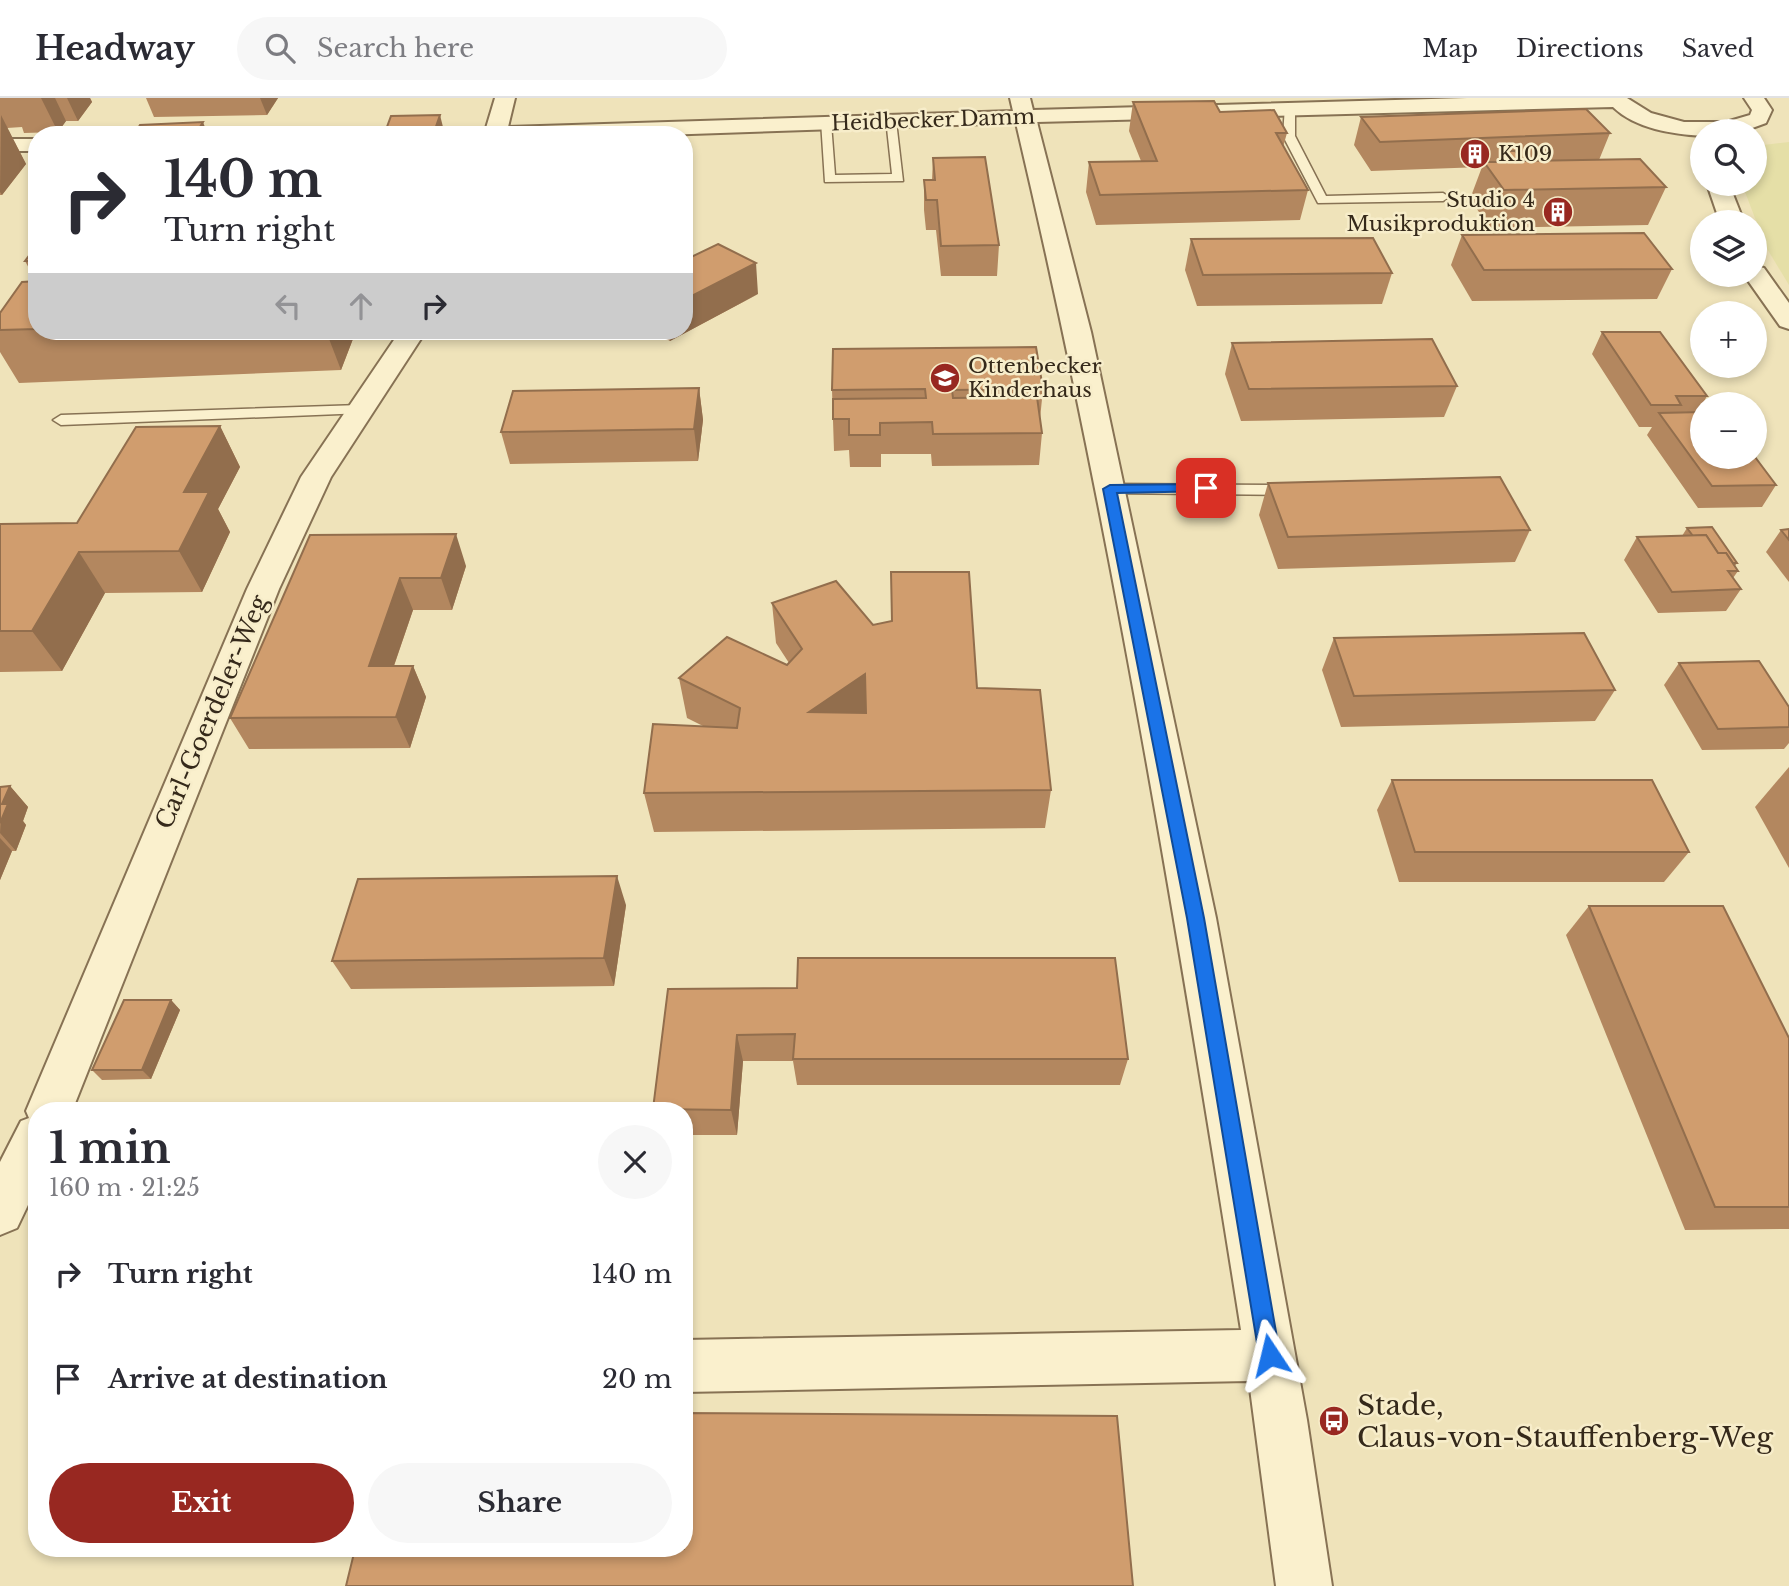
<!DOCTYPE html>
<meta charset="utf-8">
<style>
:root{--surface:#fff;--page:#f7f7f7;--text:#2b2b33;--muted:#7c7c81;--line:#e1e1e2;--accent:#982821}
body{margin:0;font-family:"Libre Baskerville",serif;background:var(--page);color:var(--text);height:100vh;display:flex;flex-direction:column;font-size:26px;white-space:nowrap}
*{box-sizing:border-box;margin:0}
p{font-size:23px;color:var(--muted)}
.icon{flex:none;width:38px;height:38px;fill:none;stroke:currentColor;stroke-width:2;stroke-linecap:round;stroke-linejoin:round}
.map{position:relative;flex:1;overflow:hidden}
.side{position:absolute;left:28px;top:1004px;width:665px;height:455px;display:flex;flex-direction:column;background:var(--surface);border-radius:28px;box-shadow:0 4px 10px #0003}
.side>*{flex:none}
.top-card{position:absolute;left:28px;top:28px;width:665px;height:214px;border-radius:28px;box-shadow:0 4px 10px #0003;background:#fff;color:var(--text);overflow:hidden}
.buttons{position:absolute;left:1690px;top:21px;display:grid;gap:14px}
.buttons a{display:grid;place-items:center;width:77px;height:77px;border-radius:50%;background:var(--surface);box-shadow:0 4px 10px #0003;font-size:35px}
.pin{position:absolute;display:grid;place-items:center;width:60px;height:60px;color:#fff;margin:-30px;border-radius:14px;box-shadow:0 4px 10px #0006}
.me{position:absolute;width:77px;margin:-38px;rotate:350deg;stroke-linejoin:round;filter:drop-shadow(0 0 5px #0008)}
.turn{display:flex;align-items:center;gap:24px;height:147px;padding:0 21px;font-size:32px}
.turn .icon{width:91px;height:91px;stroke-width:2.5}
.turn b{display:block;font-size:49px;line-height:60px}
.lanes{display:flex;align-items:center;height:66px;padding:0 21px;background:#0003;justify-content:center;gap:35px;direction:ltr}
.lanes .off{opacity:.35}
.round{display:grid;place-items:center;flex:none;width:74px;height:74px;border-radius:37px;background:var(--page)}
.overview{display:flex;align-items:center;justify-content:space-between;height:119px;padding:0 21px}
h1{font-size:42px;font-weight:700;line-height:52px}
.cta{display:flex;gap:14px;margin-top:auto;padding:14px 21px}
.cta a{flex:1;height:80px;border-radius:42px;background:var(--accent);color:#fff;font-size:28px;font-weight:700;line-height:80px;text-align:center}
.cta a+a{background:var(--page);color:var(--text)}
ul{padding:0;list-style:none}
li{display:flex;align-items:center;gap:21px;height:105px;padding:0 21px}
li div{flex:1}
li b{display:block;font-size:26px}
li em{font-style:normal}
header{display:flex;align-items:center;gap:42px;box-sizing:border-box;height:98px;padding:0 35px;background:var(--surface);border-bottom:2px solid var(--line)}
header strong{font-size:33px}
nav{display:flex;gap:38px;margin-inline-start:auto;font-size:24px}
.search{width:490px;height:63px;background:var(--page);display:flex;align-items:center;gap:18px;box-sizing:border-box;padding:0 24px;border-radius:38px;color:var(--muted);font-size:26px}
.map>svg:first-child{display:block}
.farmland{fill:#e5dfa7}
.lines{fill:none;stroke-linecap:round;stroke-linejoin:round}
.service-casing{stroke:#877254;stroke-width:3}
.minor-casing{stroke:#877254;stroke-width:4}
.service{fill:#faf0cd;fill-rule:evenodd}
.minor{fill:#faf0cd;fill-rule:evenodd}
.wall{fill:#b3875f}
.shaded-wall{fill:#926e4d}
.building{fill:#d09d6e;stroke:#926e4d;stroke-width:2;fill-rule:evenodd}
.route{fill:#1a73e8;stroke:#114b97;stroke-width:2}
.labels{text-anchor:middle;stroke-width:5;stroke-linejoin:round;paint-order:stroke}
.far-street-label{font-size:21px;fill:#35291a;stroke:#f7edca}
.far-poi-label{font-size:21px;fill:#35291a;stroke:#f7edca;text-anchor:start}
.street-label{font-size:24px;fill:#35291a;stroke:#f7edca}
.near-poi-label{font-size:28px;fill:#35291a;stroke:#f7edca;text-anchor:start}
</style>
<header>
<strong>Headway</strong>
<div class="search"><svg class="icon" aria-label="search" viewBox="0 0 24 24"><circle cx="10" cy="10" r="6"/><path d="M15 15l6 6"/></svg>Search here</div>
<nav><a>Map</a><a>Directions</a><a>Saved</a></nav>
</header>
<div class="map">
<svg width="1789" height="1488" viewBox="0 0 1789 1488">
<rect width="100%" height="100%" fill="#efe3ba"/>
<polygon class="farmland" points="1789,44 1789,187 1766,149 1742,86 1755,86 1755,48"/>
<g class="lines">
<g class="service-casing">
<g id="service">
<polygon points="1285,8 1295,10 1295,38 1326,98 1443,95 1449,99 1443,103 1318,105 1283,38"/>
<polygon points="886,21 896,23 903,83 825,84 821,23 831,25 835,77 892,76"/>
<polygon points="360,307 368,312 365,315 61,327 53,322 61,317"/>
<polygon points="1110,386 1293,387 1301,392 1293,397 1104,395 1104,387"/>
</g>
</g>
<g class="minor-casing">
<g id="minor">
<path d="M495,0H515L508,29L1013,13L1010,0H1030L1033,12L1467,0H1627L1651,15L1684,24H1726L1750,17L1752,12L1744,0H1764L1772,12L1766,25L1744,33H1703V38C1672,36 1636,31 1613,9L1037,24L1091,234L1216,820L1307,1322L1332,1488H1276L1249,1283L684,1294V1242L1241,1232C1177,828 1110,424 1016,25L662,37H447L458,31L486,30Z"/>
<rect x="0" y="41" width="37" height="12"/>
<polygon points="1707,86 1729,86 1744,124 1720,124"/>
<polygon points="1755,168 1764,170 1789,205 1789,231 1780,228 1744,177 1755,177"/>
<polygon points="400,233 426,233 331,379 279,491 72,1013 37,1013 37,1088 17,1130 0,1137 0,1064 21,1023 29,1020 26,1013 247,491 301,379"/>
</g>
</g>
<use href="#service" class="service"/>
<use href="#minor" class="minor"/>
</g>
<g class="wall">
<polygon points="0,0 90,0 92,4 78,23 66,23 58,34 24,35 22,29 7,30 26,66 2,97 0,97"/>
<polygon points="146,0 278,0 267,17 154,19"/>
<polygon points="1133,4 1220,14 1287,35 1283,49 1308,92 1300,122 1096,127 1086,94 1089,64 1141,63 1129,33"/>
<polygon points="1361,19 1610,35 1599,62 1666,89 1648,127 1490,130 1470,101 1482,69 1371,73 1354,47"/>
<polygon points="933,60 999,147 997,178 941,178 936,132 926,132 924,112 924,82 932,82"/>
<polygon points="1462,137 1672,171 1657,201 1472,203 1451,167"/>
<polygon points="1191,141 1392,175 1382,206 1197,208 1185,172"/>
<polygon points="37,147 37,233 356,233 341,272 19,285 0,254 0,215 36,183 25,163"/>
<polygon points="758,196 670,243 651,233 684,233"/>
<polygon points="1602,234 1707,298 1698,314 1776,387 1762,409 1698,410 1647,337 1652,329 1639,329 1592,256"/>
<polygon points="1232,245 1457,288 1444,319 1241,323 1225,276"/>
<polygon points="699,290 703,322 698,363 510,366 501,334"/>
<polygon points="1043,291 1040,321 1042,335 1039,367 932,368 931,356 881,356 881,369 850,369 849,352 834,353 832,292"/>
<polygon points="220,328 240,369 218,411 230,434 202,494 105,495 62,573 0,574 0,426 77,425"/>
<polygon points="1268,385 1530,432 1515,464 1278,471 1259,417"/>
<polygon points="1687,430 1737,465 1735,468 1738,473 1733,480 1741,491 1726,513 1658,515 1624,462 1637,439 1682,438"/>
<polygon points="1789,431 1789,484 1766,454 1781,432"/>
<polygon points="310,437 466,468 452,512 413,512 394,568 413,568 426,599 410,650 249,651 230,620"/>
<polygon points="891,474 977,590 1051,692 1045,730 654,734 644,695 703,628 687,620 679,580 787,567 789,565 776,545 772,505 873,527 891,523"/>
<polygon points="1334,540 1615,592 1595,623 1341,629 1322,572"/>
<polygon points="1679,565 1789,609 1789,645 1784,651 1702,652 1664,587"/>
<polygon points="1789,669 1789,770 1755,709"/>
<polygon points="1392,682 1689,754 1664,784 1399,784 1377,712"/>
<polygon points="10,688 28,709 23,723 26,727 16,753 12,753 0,782 0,689"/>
<polygon points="626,807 614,888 351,891 332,863"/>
<polygon points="1589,808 1789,940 1789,1131 1685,1132 1566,837"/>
<polygon points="668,891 1128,961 1120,987 797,987 793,963 743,963 737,1037 684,1037 684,1013 654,1013 653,1011"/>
<polygon points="171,902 180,912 151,981 102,982 92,972"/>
</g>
<g class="shaded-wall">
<polygon points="41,0 55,0 66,23 58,34"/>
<polygon points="67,0 90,0 92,4 78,23"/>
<polygon points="260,0 278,0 267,17"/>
<polygon points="1,17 26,66 2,97 0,94"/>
<polygon points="440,17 445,37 433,37"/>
<polygon points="203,24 208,37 195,37"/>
<polygon points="756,165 758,196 670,243 668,233 684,233 684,202"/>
<polygon points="326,233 356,233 341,272"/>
<polygon points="699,290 703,322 698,363 694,331"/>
<polygon points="220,328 240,369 218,411 230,434 202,494 179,453 184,394"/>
<polygon points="456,436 466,468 452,512 441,480"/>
<polygon points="79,454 105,495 62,573 32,533"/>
<polygon points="400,480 413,512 383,599 369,568"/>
<polygon points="413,568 426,599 410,650 396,619"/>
<polygon points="865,576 866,615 809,614"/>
<polygon points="10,688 28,709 23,723 26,727 16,753 0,735 2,706"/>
<polygon points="0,740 12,753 0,782"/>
<polygon points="617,778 626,807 614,888 604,860"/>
<polygon points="171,902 180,912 151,981 142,972"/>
<polygon points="737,937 743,963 737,1037 731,1012"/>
</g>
<g class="building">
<polygon points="1214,3 1220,14 1274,12 1287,35 1276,35 1308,92 1100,97 1089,64 1157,63 1133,4"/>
<polygon points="1586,11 1610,35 1380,44 1361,19"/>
<polygon points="440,17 433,37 384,37 391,18"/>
<polygon points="203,24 195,37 134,37 140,27"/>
<polygon points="322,33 320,37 256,37 257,35"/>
<polygon points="1505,53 1515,53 1524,63 1640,61 1666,89 1504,92 1484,64 1513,64"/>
<polygon points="985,59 999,147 941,148 937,102 926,102 924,82 935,82 933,60"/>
<polygon points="1644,135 1672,171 1484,172 1462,137"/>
<polygon points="1373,140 1392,175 1203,177 1191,141"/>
<polygon points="718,146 756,165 684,202 684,159 687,161"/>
<polygon points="37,147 37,163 25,163"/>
<polygon points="37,183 37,231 0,232 0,215 22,184"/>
<polygon points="1602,234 1660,234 1707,298 1676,298 1681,307 1651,307"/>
<polygon points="1432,241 1457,288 1249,291 1232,245"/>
<polygon points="1036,249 1043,291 952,292 953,300 1037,299 1042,335 933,336 932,324 880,325 880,337 849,337 849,321 833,321 833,301 926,300 925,291 832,292 833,251"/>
<polygon points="699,290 694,331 501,334 513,293"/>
<polygon points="1703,314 1703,359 1755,359 1776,387 1712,388 1659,315"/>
<polygon points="220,328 184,394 209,394 179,453 79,454 32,533 0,533 0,426 77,425 136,329"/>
<polygon points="1500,379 1530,432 1288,439 1268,385"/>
<polygon points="1712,429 1737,465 1733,465 1726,455 1718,455 1706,437 1693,438 1687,430"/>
<polygon points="1789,431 1789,442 1781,432"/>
<polygon points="456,436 441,480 400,480 369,568 413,568 396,619 230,620 310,437"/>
<polygon points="1706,437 1718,455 1726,455 1738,473 1728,473 1741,491 1672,494 1637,439"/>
<path d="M891,474H969L977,590L1040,592L1051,692L644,695L653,626L737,630L740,610L679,580L727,539L787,567L802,551L772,505L836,483L873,527L892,523ZM865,576L866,615L809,614Z"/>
<polygon points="1584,535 1615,592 1354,598 1334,540"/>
<polygon points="1759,563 1789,609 1789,629 1718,631 1679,565"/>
<polygon points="1392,682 1652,682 1689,754 1415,754"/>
<polygon points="10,688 2,706 8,706 0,725 0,689"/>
<polygon points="617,778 604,860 332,863 358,781"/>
<polygon points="1589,808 1723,808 1789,940 1789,1109 1715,1109"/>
<polygon points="798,860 1115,860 1128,961 793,961 795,936 737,937 731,1012 653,1011 668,891 797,890"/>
<polygon points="124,902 171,902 142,972 92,972"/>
<polygon points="684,1315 1117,1318 1133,1488 346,1488 355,1451 684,1451"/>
</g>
<polygon class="route" points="1206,386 1213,390 1211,393 1117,395 1204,820 1280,1257 1277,1264 1270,1267 1262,1264 1259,1257 1187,820 1103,391 1110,387"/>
<defs>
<g id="building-disc" transform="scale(1.575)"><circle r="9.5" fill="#982821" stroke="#f7edca"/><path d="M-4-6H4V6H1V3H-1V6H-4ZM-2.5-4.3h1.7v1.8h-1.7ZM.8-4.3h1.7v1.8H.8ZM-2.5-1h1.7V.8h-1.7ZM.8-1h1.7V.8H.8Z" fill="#fff"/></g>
<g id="school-disc" transform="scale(1.575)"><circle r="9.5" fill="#982821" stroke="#f7edca"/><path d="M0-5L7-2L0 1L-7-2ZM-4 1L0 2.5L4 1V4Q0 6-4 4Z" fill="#fff"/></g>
<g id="bus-disc" transform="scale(1.575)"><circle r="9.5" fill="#982821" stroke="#f7edca"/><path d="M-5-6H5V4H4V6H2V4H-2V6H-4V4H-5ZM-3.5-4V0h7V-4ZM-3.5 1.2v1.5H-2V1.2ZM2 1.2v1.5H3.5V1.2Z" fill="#fff"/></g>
</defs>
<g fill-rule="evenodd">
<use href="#building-disc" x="1475" y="56"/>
<use href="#building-disc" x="1558" y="114"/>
<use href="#school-disc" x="945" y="280"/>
<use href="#bus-disc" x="1334" y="1323"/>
</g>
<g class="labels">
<g class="far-street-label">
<text transform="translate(933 22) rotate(-2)" y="7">Heidbecker Damm</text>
</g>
<g class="far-poi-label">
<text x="1498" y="63">K109</text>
<text x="1535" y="109" text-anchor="end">Studio 4<tspan x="1535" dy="24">Musikproduktion</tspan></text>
<text x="968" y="275">Ottenbecker<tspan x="968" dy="24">Kinderhaus</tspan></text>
</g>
<g class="street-label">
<text transform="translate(212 614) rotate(-67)" y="8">Carl-Goerdeler-Weg</text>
</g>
<g class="near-poi-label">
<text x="1357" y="1317">Stade,<tspan x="1357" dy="32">Claus-von-Stauffenberg-Weg</tspan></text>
</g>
</g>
</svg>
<div class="buttons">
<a><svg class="icon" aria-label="search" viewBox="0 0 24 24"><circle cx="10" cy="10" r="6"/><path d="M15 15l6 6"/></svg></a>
<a><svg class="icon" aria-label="layers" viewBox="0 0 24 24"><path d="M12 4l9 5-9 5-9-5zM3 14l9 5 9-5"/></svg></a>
<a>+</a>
<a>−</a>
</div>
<div class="pin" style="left:1206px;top:390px;background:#d93025"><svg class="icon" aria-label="arrive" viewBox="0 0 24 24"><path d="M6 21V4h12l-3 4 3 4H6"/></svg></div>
<svg class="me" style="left:1270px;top:1257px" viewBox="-20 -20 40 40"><path d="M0-17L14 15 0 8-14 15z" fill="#1a73e8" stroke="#fff" stroke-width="4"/></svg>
<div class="top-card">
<div class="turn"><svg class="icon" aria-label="right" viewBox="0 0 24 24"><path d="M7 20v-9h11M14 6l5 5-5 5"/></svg><div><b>140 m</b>Turn right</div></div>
<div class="lanes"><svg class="icon off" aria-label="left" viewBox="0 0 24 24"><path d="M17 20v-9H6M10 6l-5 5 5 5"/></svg><svg class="icon off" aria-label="ahead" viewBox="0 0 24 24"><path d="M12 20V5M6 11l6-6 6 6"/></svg><svg class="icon" aria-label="right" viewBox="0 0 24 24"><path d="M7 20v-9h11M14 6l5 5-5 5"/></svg></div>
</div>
<section class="side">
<div class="overview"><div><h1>1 min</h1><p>160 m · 21:25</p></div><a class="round"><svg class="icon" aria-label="close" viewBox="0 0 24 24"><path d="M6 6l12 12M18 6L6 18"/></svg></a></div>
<ul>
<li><svg class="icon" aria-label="right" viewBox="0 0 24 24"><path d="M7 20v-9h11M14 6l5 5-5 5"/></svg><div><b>Turn right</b></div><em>140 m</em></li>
<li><svg class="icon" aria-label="arrive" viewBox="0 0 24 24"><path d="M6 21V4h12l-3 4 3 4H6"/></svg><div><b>Arrive at destination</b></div><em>20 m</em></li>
</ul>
<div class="cta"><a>Exit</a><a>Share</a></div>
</section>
</div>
